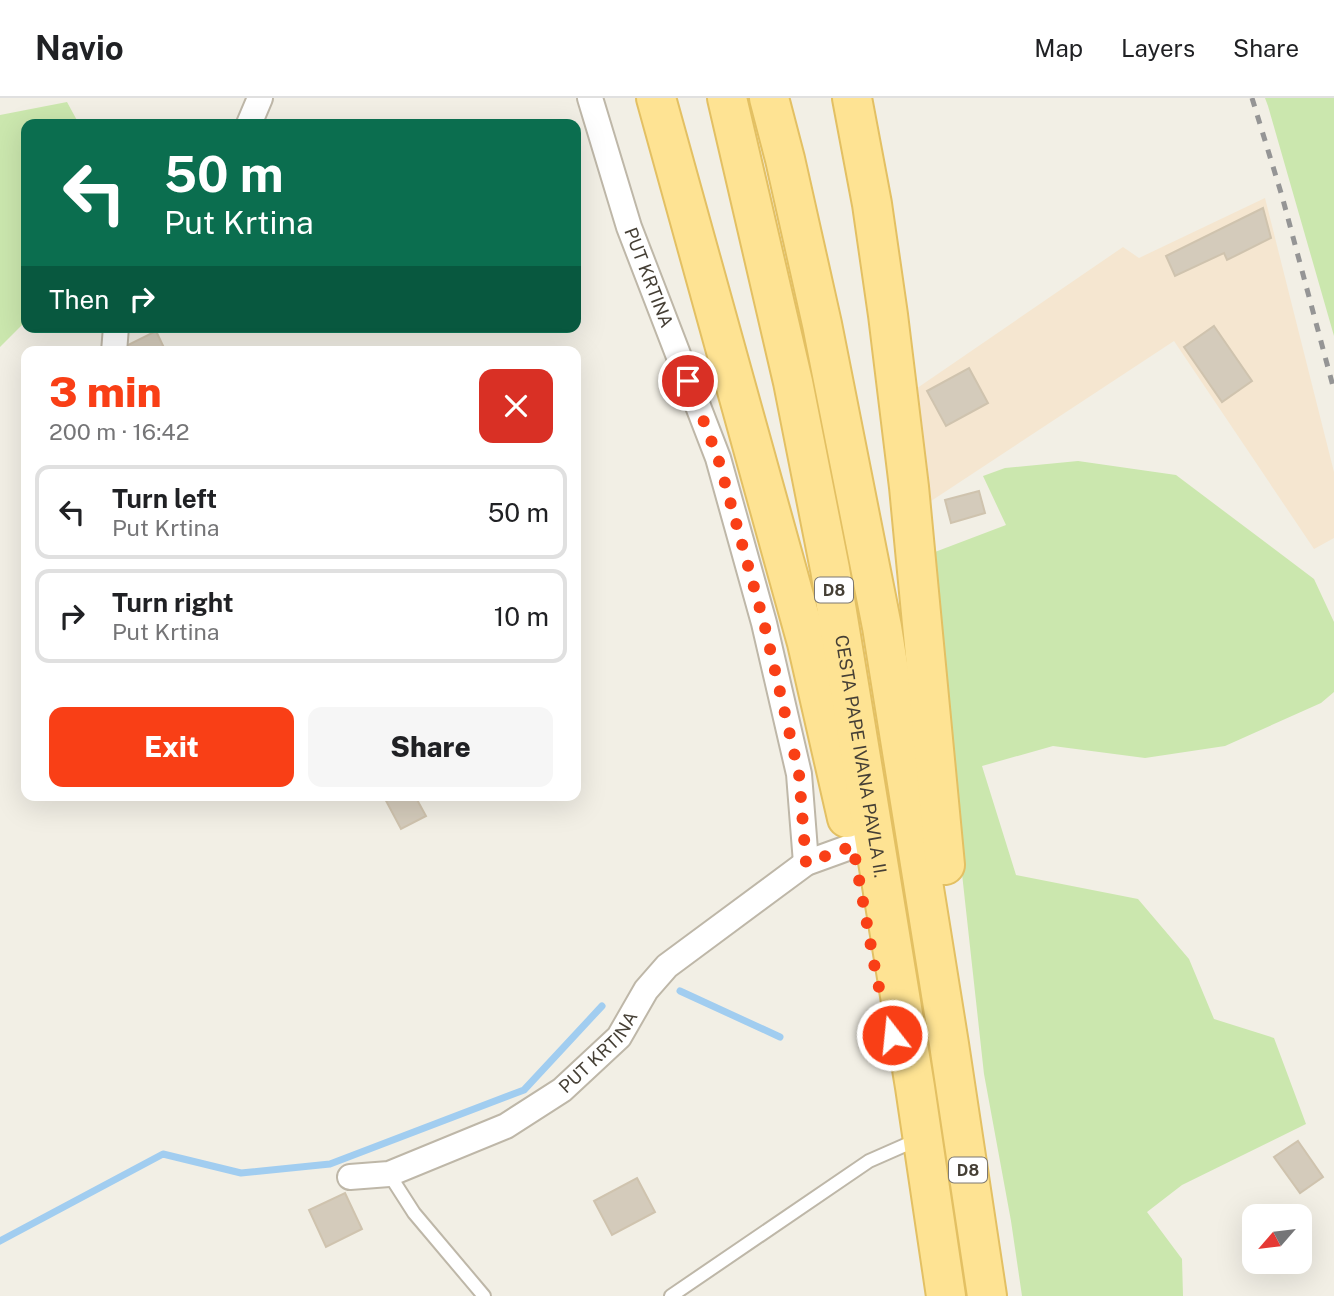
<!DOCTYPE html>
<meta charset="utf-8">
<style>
:root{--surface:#fff;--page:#f6f6f6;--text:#202124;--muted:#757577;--line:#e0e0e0;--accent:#f93f16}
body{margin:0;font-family:"Public Sans",sans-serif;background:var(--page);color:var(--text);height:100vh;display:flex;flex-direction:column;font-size:26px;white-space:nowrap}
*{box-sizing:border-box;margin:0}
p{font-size:23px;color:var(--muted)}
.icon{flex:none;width:38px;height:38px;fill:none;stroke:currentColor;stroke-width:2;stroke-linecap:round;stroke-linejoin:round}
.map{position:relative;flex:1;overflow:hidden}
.details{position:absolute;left:21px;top:248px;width:560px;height:455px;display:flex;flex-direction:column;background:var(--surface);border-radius:14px;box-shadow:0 7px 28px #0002}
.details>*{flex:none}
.guide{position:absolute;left:21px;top:21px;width:560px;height:214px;border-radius:14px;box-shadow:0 7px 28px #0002;background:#0b6e4f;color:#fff;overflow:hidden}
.needle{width:46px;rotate:242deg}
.fabs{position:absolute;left:1242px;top:1106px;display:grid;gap:14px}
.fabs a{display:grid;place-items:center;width:70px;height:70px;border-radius:14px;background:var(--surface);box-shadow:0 7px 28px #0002;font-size:35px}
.pin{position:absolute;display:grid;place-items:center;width:60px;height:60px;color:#fff;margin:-30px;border:4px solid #fff;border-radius:50%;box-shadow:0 2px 7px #0007}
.me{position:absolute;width:77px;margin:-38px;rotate:344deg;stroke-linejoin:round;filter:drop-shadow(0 0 5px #0008)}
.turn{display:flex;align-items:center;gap:24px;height:147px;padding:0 28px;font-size:32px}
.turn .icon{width:91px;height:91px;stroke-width:2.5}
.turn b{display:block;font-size:49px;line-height:60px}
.then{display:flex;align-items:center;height:66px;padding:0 28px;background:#0003;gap:14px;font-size:26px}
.round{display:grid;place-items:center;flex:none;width:74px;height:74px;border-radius:14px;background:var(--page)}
.head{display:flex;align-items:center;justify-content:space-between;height:119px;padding:0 28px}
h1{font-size:42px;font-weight:800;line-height:52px;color:var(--accent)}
.action{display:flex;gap:14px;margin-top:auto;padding:14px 28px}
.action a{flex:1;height:80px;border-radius:14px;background:var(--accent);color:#fff;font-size:28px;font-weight:800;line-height:80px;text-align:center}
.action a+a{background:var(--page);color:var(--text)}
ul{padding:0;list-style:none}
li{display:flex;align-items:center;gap:21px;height:94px;margin:0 14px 10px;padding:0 14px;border:4px solid var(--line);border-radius:14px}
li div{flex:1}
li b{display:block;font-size:26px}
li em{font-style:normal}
header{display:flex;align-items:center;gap:42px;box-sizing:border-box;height:98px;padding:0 35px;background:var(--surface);border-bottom:2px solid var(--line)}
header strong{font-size:33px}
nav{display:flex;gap:38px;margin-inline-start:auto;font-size:24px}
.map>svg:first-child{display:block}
.commercial{fill:#f5e6d0}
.green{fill:#cbe7ae}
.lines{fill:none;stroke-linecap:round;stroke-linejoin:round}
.stream{stroke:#a1cdf0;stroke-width:7}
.building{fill:#d4cbbb;stroke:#cfc3ae;stroke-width:2}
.service-casing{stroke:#beb7a8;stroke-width:16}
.minor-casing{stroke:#beb7a8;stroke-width:28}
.primary-casing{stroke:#e3c063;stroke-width:42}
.service{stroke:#fff;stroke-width:12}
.minor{stroke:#fff;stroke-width:24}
.primary{stroke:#fee393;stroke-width:38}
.rail{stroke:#959595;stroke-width:5;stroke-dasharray:9 9;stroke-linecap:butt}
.route{stroke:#f93f16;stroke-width:12;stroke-dasharray:0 21.6}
.labels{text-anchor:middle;stroke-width:7;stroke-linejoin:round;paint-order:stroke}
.shield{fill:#fff;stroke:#7d7972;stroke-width:2}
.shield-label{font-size:16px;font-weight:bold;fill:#453f35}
.street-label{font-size:18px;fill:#453f35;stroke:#fff}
</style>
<header>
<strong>Navio</strong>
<nav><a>Map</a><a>Layers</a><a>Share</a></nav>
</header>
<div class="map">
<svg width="1334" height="1198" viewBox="0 0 1334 1198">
<rect width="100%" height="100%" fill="#f2efe5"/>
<polygon class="commercial" points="1265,100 1334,374 1334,440 1314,451 1174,243 922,409 910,295 1123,149 1139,160"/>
<g class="green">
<polygon points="1265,0 1334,0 1334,238 1268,8"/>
<polygon points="67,4 79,26 26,26 26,223 0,249 0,17"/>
<polygon points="1078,363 1176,377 1314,481 1334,524 1334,594 1321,605 1225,648 1145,660 1053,648 982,668 1016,777 1138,801 1189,861 1214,921 1274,940 1306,1026 1182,1087 1147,1114 1182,1161 1183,1198 1022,1198 1011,1123 984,976 927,457 1006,427 983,378 1005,370"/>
</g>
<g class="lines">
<g class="stream">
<polyline points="680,893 780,939"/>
<polyline points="0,1143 163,1056 241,1075 330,1066 524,992 602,908"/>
</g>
</g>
<g class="building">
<polygon points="1263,110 1271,140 1227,162 1224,155 1175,178 1166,158"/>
<polygon points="1214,228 1252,283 1222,304 1184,249"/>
<polygon points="156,233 166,254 121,254 120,251"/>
<polygon points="969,270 988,305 946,328 927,293"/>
<polygon points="979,393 985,415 951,425 945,402"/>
<polygon points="415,698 426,718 401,731 384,699"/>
<polygon points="1298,1043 1323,1079 1300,1095 1274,1059"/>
<polygon points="637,1080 655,1114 612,1137 594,1103"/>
<polygon points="345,1095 362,1131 326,1149 309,1112"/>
</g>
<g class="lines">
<g class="service-casing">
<g id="service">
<polyline points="389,1076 414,1115 484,1198"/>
<polyline points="671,1198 869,1063 919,1041"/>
</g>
</g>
<g class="minor-casing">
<g id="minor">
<path id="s1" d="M590,0L629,129L718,360L764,525L799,676L806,765"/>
<polyline points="249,26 260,0"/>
<polyline points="114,254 116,229"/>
<path id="s2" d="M350,1079L389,1076L506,1028L562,992L619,939L646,892L667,868L806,765L853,748"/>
</g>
</g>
<g class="primary-casing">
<g id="primary">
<polyline points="656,0 807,545 847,720"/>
<path id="s3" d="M727,0L793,284L830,471L915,989L946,1198"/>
<polyline points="769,0 785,61 822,226 882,529 949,946 987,1198"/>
<polyline points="852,0 872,106 888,217 909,389 945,767"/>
</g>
</g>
<use href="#service" class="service"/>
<use href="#minor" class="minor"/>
<use href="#primary" class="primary"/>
<polyline class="rail" points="1252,0 1282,98 1334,292"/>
</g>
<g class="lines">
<polyline class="route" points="688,283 718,360 764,525 799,676 806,765 853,748 877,882 892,937"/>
</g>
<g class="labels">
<g class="shield">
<rect x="815" y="479.5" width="38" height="25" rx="5"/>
<rect x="949" y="1059.5" width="38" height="25" rx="5"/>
</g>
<g class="shield-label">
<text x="834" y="498">D8</text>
<text x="968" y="1078">D8</text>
</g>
<g class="street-label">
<text dy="6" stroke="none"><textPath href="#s1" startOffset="189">PUT KRTINA</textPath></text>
<text dy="6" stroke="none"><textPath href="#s3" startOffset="672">CESTA PAPE IVANA PAVLA II.</textPath></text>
<text dy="6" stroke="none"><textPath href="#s2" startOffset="285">PUT KRTINA</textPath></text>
</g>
</g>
</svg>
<div class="fabs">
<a><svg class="needle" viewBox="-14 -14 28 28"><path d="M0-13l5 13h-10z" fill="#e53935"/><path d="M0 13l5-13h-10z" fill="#757577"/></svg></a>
</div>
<div class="pin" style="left:688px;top:283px;background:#d93025"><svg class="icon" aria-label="arrive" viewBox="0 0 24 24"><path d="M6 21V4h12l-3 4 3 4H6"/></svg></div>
<svg class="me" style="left:892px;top:937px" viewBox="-20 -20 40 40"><circle r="17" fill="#f93f16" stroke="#fff" stroke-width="3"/><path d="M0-11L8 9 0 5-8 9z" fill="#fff"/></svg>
<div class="guide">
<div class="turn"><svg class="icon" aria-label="left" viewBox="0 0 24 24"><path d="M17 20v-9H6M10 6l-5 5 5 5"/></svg><div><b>50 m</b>Put Krtina</div></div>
<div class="then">Then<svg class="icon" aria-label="right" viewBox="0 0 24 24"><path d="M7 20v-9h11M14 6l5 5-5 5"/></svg></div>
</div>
<section class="details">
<div class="head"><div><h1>3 min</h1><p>200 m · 16:42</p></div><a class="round" style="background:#d93025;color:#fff"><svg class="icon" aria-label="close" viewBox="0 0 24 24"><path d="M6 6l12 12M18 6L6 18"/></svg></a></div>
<ul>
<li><svg class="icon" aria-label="left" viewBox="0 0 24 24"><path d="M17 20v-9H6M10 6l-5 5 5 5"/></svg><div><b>Turn left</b><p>Put Krtina</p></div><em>50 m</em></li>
<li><svg class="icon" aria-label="right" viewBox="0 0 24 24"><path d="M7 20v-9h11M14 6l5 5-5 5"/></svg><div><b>Turn right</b><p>Put Krtina</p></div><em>10 m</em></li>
</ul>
<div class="action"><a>Exit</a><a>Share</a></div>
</section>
</div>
